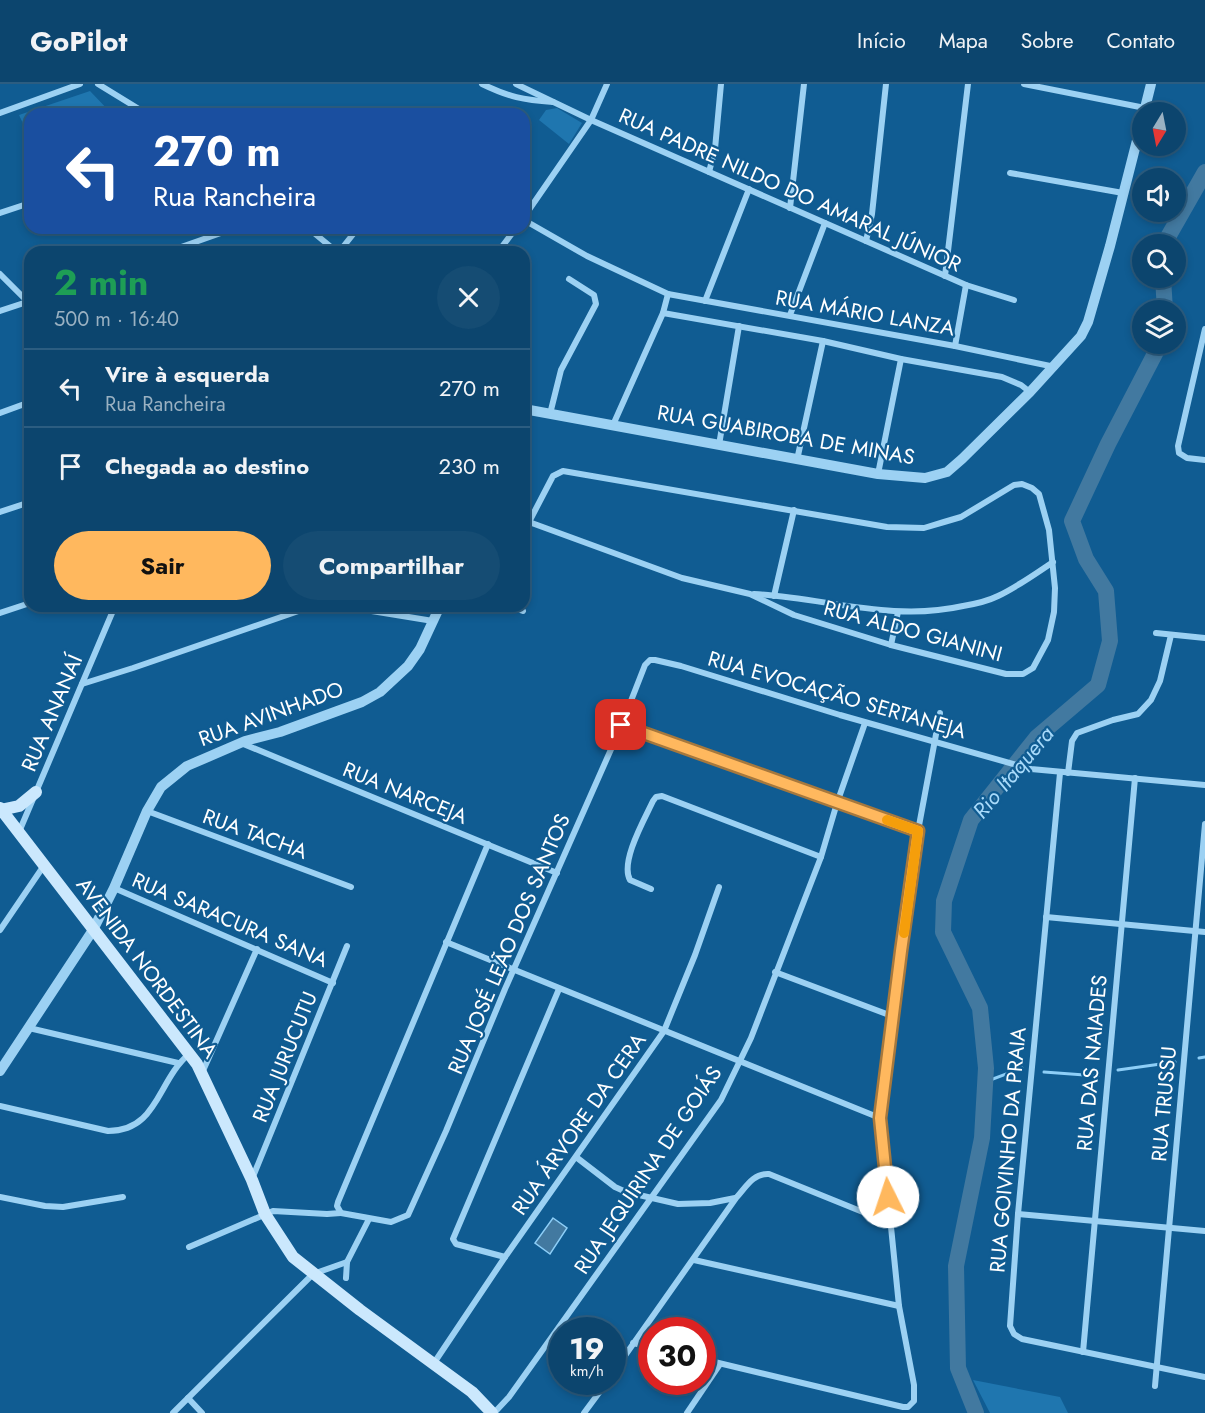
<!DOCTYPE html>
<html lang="pt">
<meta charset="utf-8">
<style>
:root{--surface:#0c456e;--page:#154c73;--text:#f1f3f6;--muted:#9ab1c2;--line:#2c5d81;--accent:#ffb85e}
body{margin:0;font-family:Jost,sans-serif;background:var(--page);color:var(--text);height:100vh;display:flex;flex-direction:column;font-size:22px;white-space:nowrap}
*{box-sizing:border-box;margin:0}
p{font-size:20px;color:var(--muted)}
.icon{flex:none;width:33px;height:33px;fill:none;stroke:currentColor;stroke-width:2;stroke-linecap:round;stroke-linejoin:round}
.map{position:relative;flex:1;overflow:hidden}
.details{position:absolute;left:24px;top:162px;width:506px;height:366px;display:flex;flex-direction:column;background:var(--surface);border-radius:18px;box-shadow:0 3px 9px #0003,0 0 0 2px var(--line)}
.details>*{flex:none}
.guide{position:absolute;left:24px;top:24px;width:506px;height:126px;border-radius:18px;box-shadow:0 3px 9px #0003,0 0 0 2px var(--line);background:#1a4fa0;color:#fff;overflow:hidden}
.needle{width:39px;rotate:190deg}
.tools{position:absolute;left:1132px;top:18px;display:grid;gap:12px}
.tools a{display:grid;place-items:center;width:54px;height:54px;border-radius:50%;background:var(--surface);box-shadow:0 3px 9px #0003,0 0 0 2px var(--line);font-size:30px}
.speed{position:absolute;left:548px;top:1233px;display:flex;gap:12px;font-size:30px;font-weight:700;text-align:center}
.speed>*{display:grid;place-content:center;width:78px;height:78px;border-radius:50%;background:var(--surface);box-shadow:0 3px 9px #0003,0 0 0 2px var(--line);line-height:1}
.speed small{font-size:15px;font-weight:400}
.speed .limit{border:9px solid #d22;background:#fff;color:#111}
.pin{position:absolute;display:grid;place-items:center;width:51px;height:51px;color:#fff;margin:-26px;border-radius:12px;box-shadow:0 3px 9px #0006}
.me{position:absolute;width:66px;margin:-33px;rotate:356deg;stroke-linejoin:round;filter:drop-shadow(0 0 4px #0008)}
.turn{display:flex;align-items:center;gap:21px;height:126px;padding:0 30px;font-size:27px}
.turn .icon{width:78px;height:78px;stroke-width:2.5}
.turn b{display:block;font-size:42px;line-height:51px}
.round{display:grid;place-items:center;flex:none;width:63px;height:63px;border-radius:32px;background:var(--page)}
.overview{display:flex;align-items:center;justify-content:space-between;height:102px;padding:0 30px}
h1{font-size:36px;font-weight:700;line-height:45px;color:#1e9e55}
.action{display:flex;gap:12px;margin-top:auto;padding:12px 30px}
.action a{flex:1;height:69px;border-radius:36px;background:var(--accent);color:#111;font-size:24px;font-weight:700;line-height:69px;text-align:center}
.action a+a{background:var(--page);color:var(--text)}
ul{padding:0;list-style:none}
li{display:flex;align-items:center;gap:18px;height:78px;padding:0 30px;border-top:2px solid var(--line)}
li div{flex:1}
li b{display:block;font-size:22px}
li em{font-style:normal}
header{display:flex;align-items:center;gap:36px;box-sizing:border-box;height:84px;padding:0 30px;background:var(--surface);border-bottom:2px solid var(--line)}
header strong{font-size:28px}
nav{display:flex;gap:33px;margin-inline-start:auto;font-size:21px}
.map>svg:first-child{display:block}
.green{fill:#1f76af}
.water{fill:#4279a0;stroke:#8dcef7;stroke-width:1.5}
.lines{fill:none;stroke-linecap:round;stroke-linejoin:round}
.stream{stroke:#8dcef7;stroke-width:3}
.river{stroke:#4279a0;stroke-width:16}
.minor{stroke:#9cd1f3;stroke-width:6}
.tertiary{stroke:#9cd1f3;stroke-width:10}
.secondary{stroke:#cbe8fd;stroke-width:12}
.route-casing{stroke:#a6783d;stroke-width:15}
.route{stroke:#ffb85e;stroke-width:10}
.slow{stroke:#f59e0b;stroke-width:10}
.labels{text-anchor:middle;stroke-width:4.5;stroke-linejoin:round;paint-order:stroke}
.street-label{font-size:21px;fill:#fff;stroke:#105c92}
.water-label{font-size:22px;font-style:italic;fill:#a8dafa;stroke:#105c92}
</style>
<header>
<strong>GoPilot</strong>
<nav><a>Início</a><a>Mapa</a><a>Sobre</a><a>Contato</a></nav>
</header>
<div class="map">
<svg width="1205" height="1329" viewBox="0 0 1205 1329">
<rect width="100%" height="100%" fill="#105c92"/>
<g class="green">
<polygon points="90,7 112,30 30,30 30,54 19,31"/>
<polygon points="557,24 582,39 569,60 539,36 546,26"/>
<polygon points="973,1296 1060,1313 1068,1329 990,1329"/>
</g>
<polygon class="water" points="553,1134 567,1144 550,1170 535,1159"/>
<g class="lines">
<g class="stream">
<polyline points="1199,974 1205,973"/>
<polyline points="1118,986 1175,978"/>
<polyline points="1044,988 1098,992"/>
<polyline points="985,998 1022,984"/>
</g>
<g class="river">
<polyline points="1164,160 1205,88"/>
<polyline points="1163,194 1165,226"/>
<polyline points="976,1329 958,1284 956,1182 982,1054 986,984 980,924 943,848 944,817 971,736 1037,653 1098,601 1110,557 1106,507 1086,475 1072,437 1108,360 1160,260"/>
</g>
<g class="minor">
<polyline points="98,0 147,30"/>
<path d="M482,0C509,13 523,16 553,18"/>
<polyline points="516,0 591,36 966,201 1014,216"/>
<polyline points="1024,0 1145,24"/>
<polyline points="0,29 80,0"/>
<polyline points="709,88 715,65 721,0"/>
<polyline points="1010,89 1123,109"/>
<polyline points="790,124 804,0"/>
<polyline points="0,129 30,119"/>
<polyline points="524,133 591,36 607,0"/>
<polyline points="524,136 587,172 668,210 955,262 1055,283"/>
<polyline points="308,144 337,168"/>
<polyline points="866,157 872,130 886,0"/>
<polyline points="167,168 235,144"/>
<polyline points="339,168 358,144"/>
<polyline points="498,168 516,144"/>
<polyline points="0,190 30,220"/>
<polyline points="945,192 968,0"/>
<polyline points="705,217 749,105"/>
<polyline points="0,227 30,217"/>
<polyline points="663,229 823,257 901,275 1002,293 1021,301 1030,308"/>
<polyline points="790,231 825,139"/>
<polyline points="1205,245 1178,362 1179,369 1187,374 1205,376"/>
<polyline points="955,262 966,201"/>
<polyline points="0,329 30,318"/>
<polyline points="550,330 561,286 596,220 594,211 569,195"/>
<polyline points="613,341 663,229 668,210"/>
<polyline points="719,361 739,242"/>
<polyline points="797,376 823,257"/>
<polyline points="878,390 901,275"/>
<polyline points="0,428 30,418"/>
<polyline points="524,435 529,438 682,494 750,510 794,531 891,561 1006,590 1023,590 1033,584 1048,556 1054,528 1055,504 1049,446 1039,410 1032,404 1022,400 1014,401 961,433 944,438 924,444 887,443 563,387 553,392 529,438"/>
<path d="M754,510C826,514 892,538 963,522C975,520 988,517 998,512C1017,503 1035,490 1053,478"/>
<polyline points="774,512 794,426"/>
<polyline points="341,522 433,537"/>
<polyline points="509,522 523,527"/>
<polyline points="0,529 30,519"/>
<polyline points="1156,549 1205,554"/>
<polyline points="891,561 898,528"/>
<polyline points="82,600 133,584 313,522"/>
<polyline points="621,641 918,747"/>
<polyline points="241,659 557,789"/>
<polyline points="1060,689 1018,1130 1010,1242 1014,1250 1022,1255 1205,1293"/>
<polyline points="1068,689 1072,657 1077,649 1113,636 1138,630 1151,616 1160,597 1171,551"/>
<polyline points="147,727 351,803"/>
<polyline points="19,748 115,522"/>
<polyline points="488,760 338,1118 337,1122 341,1129 391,1138 408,1131 446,1047 505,905 620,645 645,581 650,576 655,576 681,582 840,631 1031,685 1205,701"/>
<polyline points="114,804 333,899"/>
<path d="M651,805L630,796C620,778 644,736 653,717L656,713L662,712L821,773"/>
<polyline points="1046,833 1205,848"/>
<polyline points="0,846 45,780"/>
<polyline points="446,858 880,1034"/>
<polyline points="775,888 892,932"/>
<polyline points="29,944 178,979"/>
<polyline points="202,989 257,865"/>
<path d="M0,1022L108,1047C158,1047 157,997 189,970"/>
<polyline points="576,1073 615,1103 626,1108 678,1120 710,1119 735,1114"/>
<polyline points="252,1095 347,862"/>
<polyline points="0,1113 45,1122 63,1123 123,1113"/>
<polyline points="1018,1130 1205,1147"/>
<polyline points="189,1163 273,1127 327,1130 341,1129"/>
<polyline points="505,1173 456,1160 453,1155 559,905"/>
<polyline points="694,1176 899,1222"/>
<polyline points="346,1194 347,1178 369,1135"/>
<polyline points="633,1259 651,1263"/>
<polyline points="1083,1268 1135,694"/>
<polyline points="702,1275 903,1323 908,1323 914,1317 914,1301 899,1222 880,1034 918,747 940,629"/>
<polyline points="434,1279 505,1173 664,947 695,871 719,803"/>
<path d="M612,1290L736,1114C746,1103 753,1089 769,1090L890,1139"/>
<polyline points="1155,1302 1205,740"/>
<polyline points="188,1314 202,1329"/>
<polyline points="173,1329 313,1190 347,1178"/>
<polyline points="494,1329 509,1313 721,1016 751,954 821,773 837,719 865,639"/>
<polyline points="584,1329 607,1298"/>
<polyline points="687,1329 720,1280"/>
</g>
<g class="tertiary">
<polyline points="1144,28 1151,0"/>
<polyline points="524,325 878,390 925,394 947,388 962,375 1030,308 1081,252 1088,238 1110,162 1143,33"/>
<polyline points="0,987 93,846 114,804 147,727 161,703 187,682 245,657 280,648 362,618 380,608 408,582 420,565 440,522"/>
</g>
<g class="secondary">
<polyline points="0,724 197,980 252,1096 265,1130 293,1173 360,1226 472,1308 492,1329"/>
<polyline points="1,726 19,722 36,708"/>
</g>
</g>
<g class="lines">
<g class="route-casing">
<polyline id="route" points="621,641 918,747 901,867 880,1034 888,1113"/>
</g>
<use href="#route" class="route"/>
<polyline class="slow" points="887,736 918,747 904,849"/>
</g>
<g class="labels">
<g class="street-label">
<text transform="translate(790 106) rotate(24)" y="7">RUA PADRE NILDO DO AMARAL JÚNIOR</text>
<text transform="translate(865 229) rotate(10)" y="7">RUA MÁRIO LANZA</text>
<text transform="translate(786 351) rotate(10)" y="7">RUA GUABIROBA DE MINAS</text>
<text transform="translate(913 547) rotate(15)" y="7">RUA ALDO GIANINI</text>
<text transform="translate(837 611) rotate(16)" y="7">RUA EVOCAÇÃO SERTANEJA</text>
<text transform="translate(52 629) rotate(-67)" y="7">RUA ANANAÍ</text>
<text transform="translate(271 630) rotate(-20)" y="7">RUA AVINHADO</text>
<text transform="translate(405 709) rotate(22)" y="7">RUA NARCEJA</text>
<text transform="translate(255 750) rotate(20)" y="7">RUA TACHA</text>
<text transform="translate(230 836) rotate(23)" y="7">RUA SARACURA SANA</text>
<text transform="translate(509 860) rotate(-67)" y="7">RUA JOSÉ LEÃO DOS SANTOS</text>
<text transform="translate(147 884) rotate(53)" y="7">AVENIDA NORDESTINA</text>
<text transform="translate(285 973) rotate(-68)" y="7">RUA JURUCUTU</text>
<text transform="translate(1092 979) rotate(-85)" y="7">RUA DAS NAIADES</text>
<text transform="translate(1164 1020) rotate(-85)" y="7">RUA TRUSSU</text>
<text transform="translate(579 1040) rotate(-55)" y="7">RUA ÁRVORE DA CERA</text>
<text transform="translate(1008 1066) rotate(-85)" y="7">RUA GOIVINHO DA PRAIA</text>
<text transform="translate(648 1086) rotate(-56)" y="7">RUA JEQUIRINA DE GOIÁS</text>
</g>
<g class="water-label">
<text transform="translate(1013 688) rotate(-50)" y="8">Rio Itaquera</text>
</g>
</g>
</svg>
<div class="tools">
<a><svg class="needle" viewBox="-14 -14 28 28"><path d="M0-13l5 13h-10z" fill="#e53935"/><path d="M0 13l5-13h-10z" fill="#9ab1c2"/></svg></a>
<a><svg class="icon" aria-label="sound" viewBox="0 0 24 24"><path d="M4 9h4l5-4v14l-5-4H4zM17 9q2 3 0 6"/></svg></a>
<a><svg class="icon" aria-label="search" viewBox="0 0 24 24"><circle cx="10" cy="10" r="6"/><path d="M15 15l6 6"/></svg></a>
<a><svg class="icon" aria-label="layers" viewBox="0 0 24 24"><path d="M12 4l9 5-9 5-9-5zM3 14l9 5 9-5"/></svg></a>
</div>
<div class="speed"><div>19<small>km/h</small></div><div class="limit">30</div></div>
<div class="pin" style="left:621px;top:641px;background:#d93025"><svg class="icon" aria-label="arrive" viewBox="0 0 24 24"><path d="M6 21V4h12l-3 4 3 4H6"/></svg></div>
<svg class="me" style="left:888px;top:1113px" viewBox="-20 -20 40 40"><circle r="19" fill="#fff"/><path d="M0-13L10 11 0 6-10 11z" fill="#ffb85e"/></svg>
<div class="guide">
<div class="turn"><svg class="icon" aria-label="left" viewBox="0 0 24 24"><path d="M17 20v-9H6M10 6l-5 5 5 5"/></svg><div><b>270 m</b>Rua Rancheira</div></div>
</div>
<section class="details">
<div class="overview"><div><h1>2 min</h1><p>500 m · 16:40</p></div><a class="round"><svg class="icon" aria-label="close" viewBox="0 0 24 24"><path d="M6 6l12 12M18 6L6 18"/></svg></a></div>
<ul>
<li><svg class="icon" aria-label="left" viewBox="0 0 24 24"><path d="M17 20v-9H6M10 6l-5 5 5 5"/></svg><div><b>Vire à esquerda</b><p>Rua Rancheira</p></div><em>270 m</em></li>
<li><svg class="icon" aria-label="arrive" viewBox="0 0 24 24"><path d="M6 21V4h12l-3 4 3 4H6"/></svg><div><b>Chegada ao destino</b></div><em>230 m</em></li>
</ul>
<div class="action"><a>Sair</a><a>Compartilhar</a></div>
</section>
</div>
